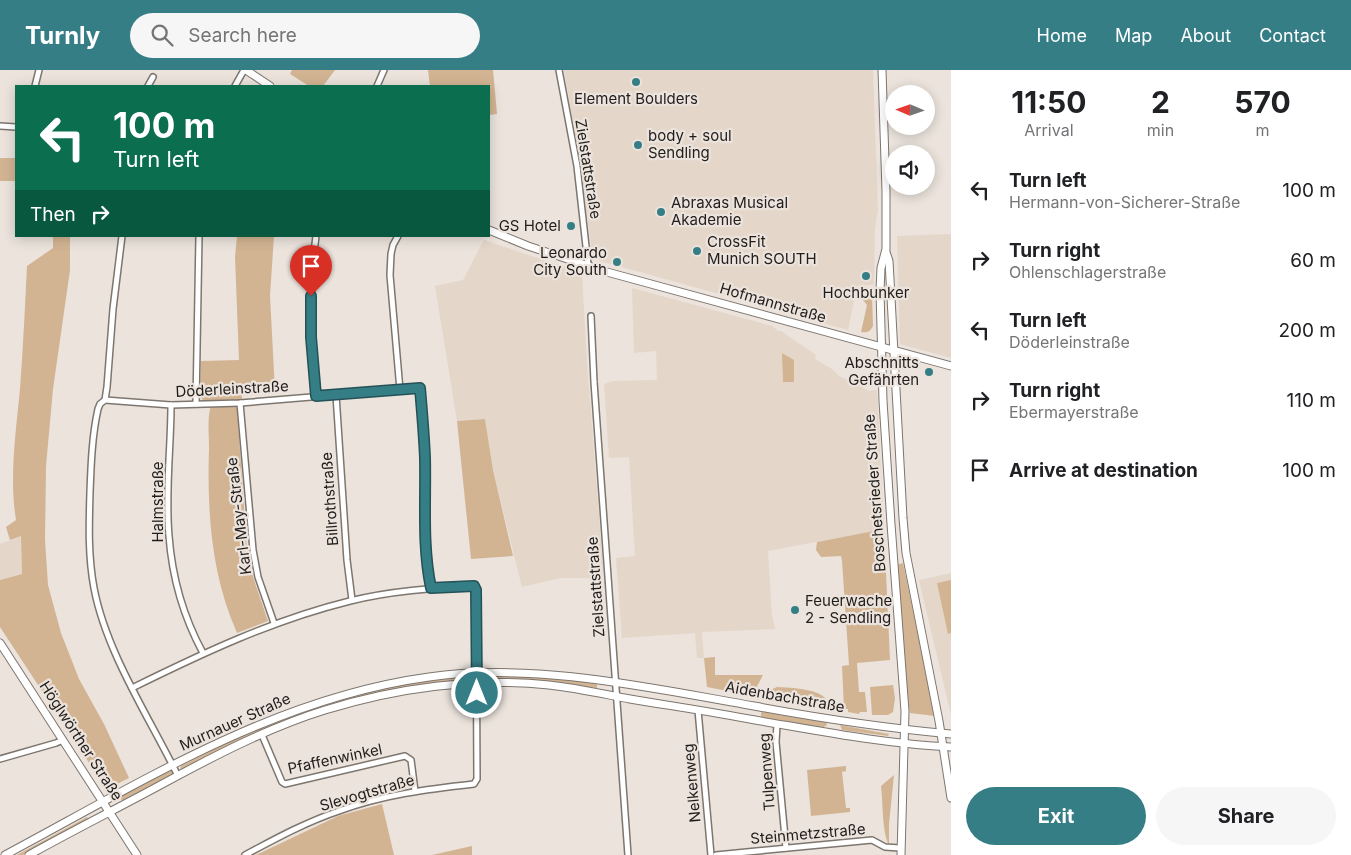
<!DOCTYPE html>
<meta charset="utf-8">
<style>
:root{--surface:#fff;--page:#f6f6f6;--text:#202124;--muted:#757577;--accent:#367e86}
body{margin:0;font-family:Inter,sans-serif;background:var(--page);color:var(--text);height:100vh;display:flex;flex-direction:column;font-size:19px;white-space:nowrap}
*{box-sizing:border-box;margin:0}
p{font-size:16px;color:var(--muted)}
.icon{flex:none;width:28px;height:28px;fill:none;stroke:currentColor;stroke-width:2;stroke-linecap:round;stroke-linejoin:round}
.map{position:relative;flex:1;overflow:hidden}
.side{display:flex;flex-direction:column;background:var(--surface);width:400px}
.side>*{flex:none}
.top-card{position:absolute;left:15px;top:15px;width:475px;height:152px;border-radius:0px;box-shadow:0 2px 12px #0003;background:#0b6e4f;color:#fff;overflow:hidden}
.needle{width:32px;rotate:272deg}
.controls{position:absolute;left:885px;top:15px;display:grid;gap:10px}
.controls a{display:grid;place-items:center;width:50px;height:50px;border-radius:50%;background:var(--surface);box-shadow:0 2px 12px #0003;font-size:25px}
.pin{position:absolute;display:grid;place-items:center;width:42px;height:42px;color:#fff;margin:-51px -21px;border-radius:50% 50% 50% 0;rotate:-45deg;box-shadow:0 0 5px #0007}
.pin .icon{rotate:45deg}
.me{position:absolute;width:55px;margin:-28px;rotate:0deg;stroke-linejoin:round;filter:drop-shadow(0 0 4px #0008)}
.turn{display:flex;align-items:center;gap:18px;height:105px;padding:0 15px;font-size:22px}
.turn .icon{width:65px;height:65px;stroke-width:2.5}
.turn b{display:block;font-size:35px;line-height:42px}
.then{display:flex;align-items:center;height:48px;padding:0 15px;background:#0003;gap:10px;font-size:19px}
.eta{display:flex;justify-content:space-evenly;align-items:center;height:85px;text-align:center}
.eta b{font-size:30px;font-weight:700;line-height:35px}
.action{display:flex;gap:10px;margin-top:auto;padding:10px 15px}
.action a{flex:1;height:58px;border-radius:30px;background:var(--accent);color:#fff;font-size:20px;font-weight:700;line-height:58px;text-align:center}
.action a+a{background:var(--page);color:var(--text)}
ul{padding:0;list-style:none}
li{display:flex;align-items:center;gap:15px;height:70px;padding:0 15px}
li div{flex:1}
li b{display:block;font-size:19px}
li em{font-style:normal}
header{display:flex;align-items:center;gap:30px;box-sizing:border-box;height:70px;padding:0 25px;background:var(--accent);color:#fff}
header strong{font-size:24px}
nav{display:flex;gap:28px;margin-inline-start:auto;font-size:18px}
.search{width:350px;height:45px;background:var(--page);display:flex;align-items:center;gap:12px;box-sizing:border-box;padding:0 18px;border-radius:28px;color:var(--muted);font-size:19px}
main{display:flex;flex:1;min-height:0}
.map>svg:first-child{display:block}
.built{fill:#e4d7ca}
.green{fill:#d2b493}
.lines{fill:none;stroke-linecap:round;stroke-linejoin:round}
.street-casing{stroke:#7d766f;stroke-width:8}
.secondary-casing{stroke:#7d766f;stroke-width:9}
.street{stroke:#fff;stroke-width:5}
.secondary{stroke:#fff;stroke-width:7}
.route-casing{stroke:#235257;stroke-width:12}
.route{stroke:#367e86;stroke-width:9}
.poi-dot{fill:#367e86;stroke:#ebe3dc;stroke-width:2}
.labels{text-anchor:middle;stroke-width:4.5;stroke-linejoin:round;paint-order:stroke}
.poi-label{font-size:15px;fill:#201d1b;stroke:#ebe3dc;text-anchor:start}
.street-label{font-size:15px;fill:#201d1b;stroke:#ebe3dc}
</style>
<header>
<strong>Turnly</strong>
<div class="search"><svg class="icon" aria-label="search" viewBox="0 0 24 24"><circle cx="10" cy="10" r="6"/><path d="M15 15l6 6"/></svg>Search here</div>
<nav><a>Home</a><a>Map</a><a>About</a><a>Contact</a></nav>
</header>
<main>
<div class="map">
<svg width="951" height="785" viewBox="0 0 951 785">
<rect width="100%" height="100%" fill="#ebe3dc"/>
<g class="built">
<polygon points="564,0 873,0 878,140 875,158 874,215 857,216 848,260 593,189 580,93"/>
<polygon points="951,164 951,288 900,274 897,166"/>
<polygon points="484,170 582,203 587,294 603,496 602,508 561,508 522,517 493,400 485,349 457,351 435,216 463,210"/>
<polygon points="632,218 772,256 778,261 781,261 816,285 815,289 832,299 839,306 869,321 877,320 884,459 768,481 772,545 775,559 702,562 704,588 697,588 695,563 622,568 616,488 635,486 629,387 609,388 604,314 613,311 657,310 656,281 634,283"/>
<polygon points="21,466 22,504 0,510 0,474"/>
<polygon points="951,503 951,645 919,510"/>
</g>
<g class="green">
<polygon points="292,0 335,0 323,16 309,16 290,4"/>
<polygon points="428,0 493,0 497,44 489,45 489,16 430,16"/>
<rect x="0" y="88" width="16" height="23"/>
<path d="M53,166H70V200L53,319L46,396L45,470L48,515L61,563L79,609L104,654L129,708L111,717L101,711L0,557V510L22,504L21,466L10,470L6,457L16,450C9,408 16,361 20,319C23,278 25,237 27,196L53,178Z"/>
<polygon points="237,166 274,166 270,226 275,321 242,324 242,330 204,331 200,327 201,291 239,290 235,187"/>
<path d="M867,226H872L873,256C870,262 867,263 861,262L867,235L863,230Z"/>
<polygon points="782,283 794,290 794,312 783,312"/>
<path d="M211,335H234L237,338L247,479L252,504L268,551L237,563C211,504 207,442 209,378C209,364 207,348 211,335Z"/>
<polygon points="485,349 493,400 513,486 471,489 457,351"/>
<polygon points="884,459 890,590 857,593 859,622 865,622 867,642 860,642 859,644 848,642 848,639 844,639 842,596 849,595 842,491 841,486 821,487 816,480 817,472"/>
<polygon points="903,493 935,646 910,643 904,602 895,495"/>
<polygon points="951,510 951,563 948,564 937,513"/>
<polygon points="715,587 715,605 763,605 752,626 707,617 704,588"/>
<polygon points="491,606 525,606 597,613 597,618 549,612 490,610"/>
<polygon points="464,607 466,609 466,611 386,621 338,633 180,700 181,696 247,663 302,641 385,617 428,611"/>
<polygon points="893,615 895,628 893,642 888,645 872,645 870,617"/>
<path d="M777,617C790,618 822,618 828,632C829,632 829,639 829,640L762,628L768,621Z"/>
<polygon points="763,641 826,652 827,655 822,658 761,647 761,643"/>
<polygon points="840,655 889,664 888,666 842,660"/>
<polygon points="846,696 846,701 842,702 846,738 850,738 850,742 811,746 807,700"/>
<polygon points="170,701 172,701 172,704 122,731 120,727"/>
<path d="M894,705L889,754V775C882,763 883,732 881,716Z"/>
<polygon points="382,734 394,785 256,785 338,746"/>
<polygon points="87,747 89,751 23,785 17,785"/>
<polygon points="472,776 472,785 432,785"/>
</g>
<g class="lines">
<g class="street-casing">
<g id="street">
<polyline points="559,0 577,96 589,203"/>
<polyline points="35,16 39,0"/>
<polyline points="148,16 153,7"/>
<polyline points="235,16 244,0"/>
<polyline points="377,16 384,0"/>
<polyline points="0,56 16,57"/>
<path d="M122,166L113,239L107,317L105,330L100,334L98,339C92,366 91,395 90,422C89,455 88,486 94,518C106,582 149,647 178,706"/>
<path d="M316,166C309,220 310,273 316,326"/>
<polyline points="398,166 393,175 391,184 390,205 400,320"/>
<polyline points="591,246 594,312 628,785"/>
<polyline points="336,325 347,490 352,530"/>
<polyline points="105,330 171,335 240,333 420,318 425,388 426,481 431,518"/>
<polyline points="240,333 253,480 258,507 274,553"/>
<polyline points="196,334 199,166"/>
<path d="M171,335C171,378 165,422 169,466C172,506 184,548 203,583"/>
<path d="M132,618C203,583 273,550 350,531C390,521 433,518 474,516L476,520L477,709L474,714C428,719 382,725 339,741C306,752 275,769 245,785"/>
<polyline points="698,640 711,785"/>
<polyline points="777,654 776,672 786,778"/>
<polyline points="262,665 282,712 285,714 405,686 411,690 415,721"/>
<polyline points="0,689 56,673 63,670"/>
<polyline points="716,785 872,770 885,777 900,778"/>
</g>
</g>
<g class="secondary-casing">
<g id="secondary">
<polyline points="246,0 270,16"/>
<polyline points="882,0 886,121 886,179 881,198 880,221 883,331 891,454 905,641 901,785"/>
<polyline points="489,160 528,176 607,202 951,296"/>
<polyline points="886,182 889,191 903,448 906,483 939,651 951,728"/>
<polyline points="0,573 137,785"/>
<path d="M5,785C140,713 274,628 429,607C534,592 651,618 754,636C819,648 885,658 951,664"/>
<path d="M29,785C74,760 120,737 166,712C216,685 270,657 325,640C396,618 475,607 549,615C577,618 603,624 630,629C672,636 713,642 755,650C820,661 885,674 951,677"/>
</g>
</g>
<use href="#street" class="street"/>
<use href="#secondary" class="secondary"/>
</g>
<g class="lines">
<g class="route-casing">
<path id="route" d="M311,226V267L316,326L420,318C422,341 424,364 425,388C426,431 422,475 431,518L474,516L476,520L477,623"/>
</g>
<use href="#route" class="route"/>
</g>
<g class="poi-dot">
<circle cx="636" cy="12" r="5"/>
<circle cx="638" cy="75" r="5"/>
<circle cx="661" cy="142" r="5"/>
<circle cx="571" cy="156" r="5"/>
<circle cx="697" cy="181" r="5"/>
<circle cx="617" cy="192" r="5"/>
<circle cx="866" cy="206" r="5"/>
<circle cx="929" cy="302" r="5"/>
<circle cx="795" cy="540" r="5"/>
</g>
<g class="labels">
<g class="poi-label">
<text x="636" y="34" text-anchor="middle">Element Boulders</text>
<text x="648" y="71">body + soul<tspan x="648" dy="17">Sendling</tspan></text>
<text x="671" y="138">Abraxas Musical<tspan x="671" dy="17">Akademie</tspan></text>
<text x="561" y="161" text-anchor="end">GS Hotel</text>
<text x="707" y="177">CrossFit<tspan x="707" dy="17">Munich SOUTH</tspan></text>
<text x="607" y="188" text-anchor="end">Leonardo<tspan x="607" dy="17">City South</tspan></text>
<text x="866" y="228" text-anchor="middle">Hochbunker</text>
<text x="919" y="298" text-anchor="end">Abschnitts<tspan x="919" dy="17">Gefährten</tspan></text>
<text x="805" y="536">Feuerwache<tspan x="805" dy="17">2 - Sendling</tspan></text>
</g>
<g class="street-label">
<text transform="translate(588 99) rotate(81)" y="5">Zielstattstraße</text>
<text transform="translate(773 233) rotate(16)" y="5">Hofmannstraße</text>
<text transform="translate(232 319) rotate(-3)" y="5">Döderleinstraße</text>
<text transform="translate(875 423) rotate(-94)" y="5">Boschetsrieder Straße</text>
<text transform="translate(330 429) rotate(-94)" y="5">Billrothstraße</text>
<text transform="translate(158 432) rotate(-90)" y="5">Halmstraße</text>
<text transform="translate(239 446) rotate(-97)" y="5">Karl-May-Straße</text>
<text transform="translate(596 517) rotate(-94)" y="5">Zielstattstraße</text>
<text transform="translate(785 627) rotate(10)" y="5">Aidenbachstraße</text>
<text transform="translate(235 652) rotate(-24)" y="5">Murnauer Straße</text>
<text transform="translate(81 671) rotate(57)" y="5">Höglwörther Straße</text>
<text transform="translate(335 689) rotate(-12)" y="5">Pfaffenwinkel</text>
<text transform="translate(767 702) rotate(-94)" y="5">Tulpenweg</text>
<text transform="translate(692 713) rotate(-95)" y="5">Nelkenweg</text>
<text transform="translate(367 723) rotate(-16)" y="5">Slevogtstraße</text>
<text transform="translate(808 764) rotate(-5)" y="5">Steinmetzstraße</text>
</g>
</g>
</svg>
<div class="controls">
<a><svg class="needle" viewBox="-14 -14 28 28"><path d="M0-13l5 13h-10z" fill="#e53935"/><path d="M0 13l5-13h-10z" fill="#757577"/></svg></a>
<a><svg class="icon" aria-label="sound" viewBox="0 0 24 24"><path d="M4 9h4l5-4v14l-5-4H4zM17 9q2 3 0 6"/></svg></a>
</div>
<div class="pin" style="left:311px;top:226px;background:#d93025"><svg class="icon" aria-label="arrive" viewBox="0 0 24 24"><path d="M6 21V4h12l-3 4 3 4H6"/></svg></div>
<svg class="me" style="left:477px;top:623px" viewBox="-20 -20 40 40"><circle r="17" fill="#367e86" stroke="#fff" stroke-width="3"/><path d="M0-11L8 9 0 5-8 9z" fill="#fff"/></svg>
<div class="top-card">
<div class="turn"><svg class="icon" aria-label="left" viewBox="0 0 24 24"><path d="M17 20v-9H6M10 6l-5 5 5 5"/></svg><div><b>100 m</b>Turn left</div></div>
<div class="then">Then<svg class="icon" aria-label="right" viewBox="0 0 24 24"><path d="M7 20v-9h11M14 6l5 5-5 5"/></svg></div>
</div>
</div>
<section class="side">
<div class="eta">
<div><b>11:50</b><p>Arrival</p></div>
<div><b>2</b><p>min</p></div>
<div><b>570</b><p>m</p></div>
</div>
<ul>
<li><svg class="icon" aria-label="left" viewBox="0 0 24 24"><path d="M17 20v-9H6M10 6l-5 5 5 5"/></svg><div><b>Turn left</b><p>Hermann-von-Sicherer-Straße</p></div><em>100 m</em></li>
<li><svg class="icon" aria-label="right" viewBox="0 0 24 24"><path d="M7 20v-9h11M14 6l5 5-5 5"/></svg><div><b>Turn right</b><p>Ohlenschlagerstraße</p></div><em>60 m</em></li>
<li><svg class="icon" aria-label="left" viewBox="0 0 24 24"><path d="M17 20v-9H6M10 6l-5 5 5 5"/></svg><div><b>Turn left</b><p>Döderleinstraße</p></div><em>200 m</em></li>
<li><svg class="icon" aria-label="right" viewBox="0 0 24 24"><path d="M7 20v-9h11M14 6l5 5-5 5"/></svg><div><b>Turn right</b><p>Ebermayerstraße</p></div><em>110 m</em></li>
<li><svg class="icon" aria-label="arrive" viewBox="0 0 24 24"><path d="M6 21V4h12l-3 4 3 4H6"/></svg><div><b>Arrive at destination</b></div><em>100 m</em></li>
</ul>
<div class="action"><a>Exit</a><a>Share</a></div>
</section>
</main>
